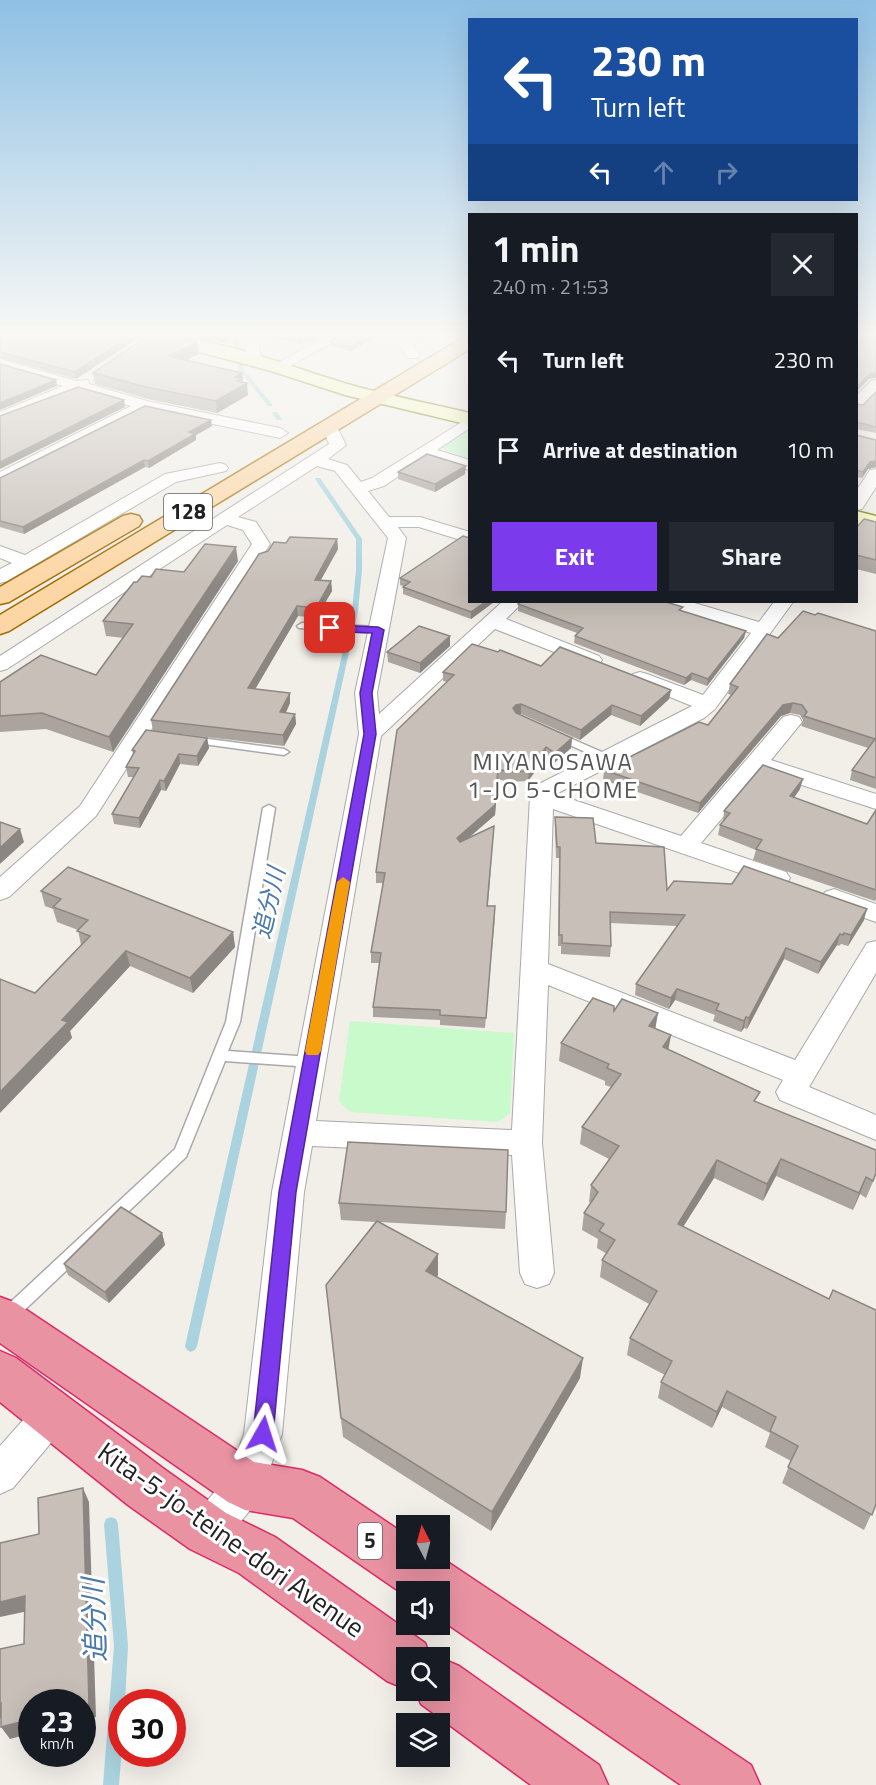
<!DOCTYPE html>
<meta charset="utf-8">
<style>
:root{--surface:#171b24;--page:#242831;--text:#f1f3f6;--muted:#9ea1a6;--accent:#7c3aed}
body{margin:0;font-family:"Titillium Web","Noto Sans JP",sans-serif;background:var(--page);color:var(--text);height:100vh;display:flex;flex-direction:column;font-size:22px;white-space:nowrap}
*{box-sizing:border-box;margin:0}
p{font-size:20px;color:var(--muted)}
.icon{flex:none;width:33px;height:33px;fill:none;stroke:currentColor;stroke-width:2;stroke-linecap:round;stroke-linejoin:round}
.map{position:relative;flex:1;overflow:hidden}
.side{position:absolute;left:468px;top:213px;width:390px;height:390px;display:flex;flex-direction:column;background:var(--surface);border-radius:0px;box-shadow:0 6px 24px #0002}
.side>*{flex:none}
.hud{position:absolute;left:468px;top:18px;width:390px;height:183px;border-radius:0px;box-shadow:0 6px 24px #0002;background:#1a4fa0;color:#fff;overflow:hidden}
.needle{width:39px;rotate:354deg}
.controls{position:absolute;left:396px;top:1515px;display:grid;gap:12px}
.controls a{display:grid;place-items:center;width:54px;height:54px;border-radius:0px;background:var(--surface);box-shadow:0 6px 24px #0002;font-size:30px}
.speed{position:absolute;left:18px;top:1689px;display:flex;gap:12px;font-size:30px;font-weight:700;text-align:center}
.speed>*{display:grid;place-content:center;width:78px;height:78px;border-radius:50%;background:var(--surface);box-shadow:0 6px 24px #0002;line-height:1}
.speed small{font-size:15px;font-weight:400}
.speed .limit{border:9px solid #d22;background:#fff;color:#111}
.pin{position:absolute;display:grid;place-items:center;width:51px;height:51px;color:#fff;margin:-26px;border-radius:12px;box-shadow:0 3px 9px #0006}
.me{position:absolute;width:66px;margin:-33px;rotate:6deg;stroke-linejoin:round;filter:drop-shadow(0 0 4px #0008)}
.turn{display:flex;align-items:center;gap:21px;height:126px;padding:0 24px;font-size:27px}
.turn .icon{width:78px;height:78px;stroke-width:2.5}
.turn b{display:block;font-size:42px;line-height:51px}
.lanes{display:flex;align-items:center;height:57px;padding:0 24px;background:#0003;justify-content:center;gap:30px;direction:ltr}
.lanes .off{opacity:.35}
.round{display:grid;place-items:center;flex:none;width:63px;height:63px;border-radius:0px;background:var(--page)}
.head{display:flex;align-items:center;justify-content:space-between;height:102px;padding:0 24px}
h1{font-size:36px;font-weight:700;line-height:45px}
.button{display:flex;gap:12px;margin-top:auto;padding:12px 24px}
.button a{flex:1;height:69px;border-radius:0px;background:var(--accent);color:#fff;font-size:24px;font-weight:700;line-height:69px;text-align:center}
.button a+a{background:var(--page);color:var(--text)}
ul{padding:0;list-style:none}
li{display:flex;align-items:center;gap:18px;height:90px;padding:0 24px}
li div{flex:1}
li b{display:block;font-size:22px}
li em{font-style:normal}
.map>svg:first-child{display:block}
.park{fill:#c8facc}
.lines{fill:none;stroke-linecap:round;stroke-linejoin:round}
.stream{fill:#aad3df;fill-rule:evenodd}
.lane-casing{stroke:#a9a9a9;stroke-width:3}
.street-casing{stroke:#a9a9a9;stroke-width:2}
.secondary-casing{stroke:#707d05;stroke-width:3}
.primary-casing{stroke:#a06b00;stroke-width:3}
.highway-casing{stroke:#dc2a67;stroke-width:3}
.lane{fill:#fff;fill-rule:evenodd}
.street{fill:#fff;fill-rule:evenodd}
.secondary{fill:#f7fabf;fill-rule:evenodd}
.primary{fill:#fcd6a4;fill-rule:evenodd}
.highway{fill:#e892a2;fill-rule:evenodd}
.wall{fill:#aba49e}
.shaded-wall{fill:#8b8681}
.building{fill:#c7bfb8;stroke:#8b8681;stroke-width:1.5}
.route{fill:#7c3aed;stroke:#51269a;stroke-width:1.5}
.slow{fill:#f59e0b}
.labels{text-anchor:middle;stroke-width:6;stroke-linejoin:round;paint-order:stroke}
.shield{fill:#fff;stroke:#646464;stroke-width:1.5}
.shield-label{font-size:21px;font-weight:bold;fill:#222}
.neighbourhood-label{font-size:24px;letter-spacing:1.5px;fill:#555;stroke:#fff}
.water-label{font-size:24px;font-style:italic;fill:#4a7aab;stroke:#fff}
.near-street-label{font-size:27px;fill:#222;stroke:#fff}
.near-water-label{font-size:28px;font-style:italic;fill:#4a7aab;stroke:#fff}
</style>
<div class="map">
<svg width="876" height="1785" viewBox="0 0 876 1785">
<rect width="100%" height="100%" fill="#f2efe9"/>
<g class="park">
<polygon points="465,431 469,431 469,458 445,450 443,447"/>
<polygon points="350,1021 514,1033 510,1113 498,1122 350,1112 339,1101"/>
</g>
<g class="lines">
<g class="stream">
<polygon points="233,337 237,337 244,370 272,404 272,406 268,406 239,370"/>
<polygon points="273,412 277,412 282,419 281,420 277,420 272,413"/>
<polygon points="316,478 320,478 362,539 362,570 358,611 197,1346 195,1350 191,1352 187,1350 185,1346 352,611 356,570 356,539 315,479"/>
<polygon points="111,1517 116,1519 118,1524 128,1646 125,1702 122,1702 122,1747 119,1785 103,1785 114,1646 104,1524 106,1519"/>
</g>
<g class="lane-casing">
<g id="lane">
<polygon points="302,623 378,627 383,630 378,633 299,628 297,626"/>
<polygon points="556,732 611,756 612,758 607,761 603,760 552,737 551,735 552,733"/>
<polygon points="193,737 284,749 289,752 284,755 189,742 188,740 189,738"/>
<polygon points="269,805 275,808 240,1022 228,1051 311,1057 316,1058 318,1062 316,1066 311,1067 225,1061 186,1157 13,1321 7,1323 1,1321 1,1311 175,1149 226,1022 263,808"/>
</g>
</g>
<g class="street-casing">
<g id="street">
<path d="M246,337H260L259,351L264,361L262,364L257,365C244,362 245,348 246,337Z"/>
<polygon points="324,337 342,337 283,370 273,370 271,367"/>
<polygon points="405,337 419,337 413,345 420,355 418,358 408,358 399,345"/>
<polygon points="0,359 76,381 88,380 89,384 147,401 280,428 288,433 280,438 146,410 0,484 0,472 131,406 78,390 0,422 0,412 63,386 0,367"/>
<polygon points="876,380 876,393 861,409 856,410 856,396 871,381"/>
<polygon points="470,417 470,428 437,450 470,460 470,470 427,457 384,486 368,491 389,517 420,517 470,532 470,543 419,527 398,527 406,538 377,693 379,714 502,602 523,602 506,619 599,656 602,660 599,664 592,666 585,664 495,629 381,736 316,1121 512,1130 530,797 541,783 692,706 633,682 630,678 633,674 640,672 647,674 703,695 751,633 665,606 663,602 691,602 759,622 774,602 793,602 715,709 704,718 556,794 681,836 783,717 791,715 799,717 802,722 771,760 876,794 876,809 761,772 701,843 786,872 790,878 786,884 777,886 553,809 548,964 795,1060 867,943 876,941 876,973 809,1087 876,1115 876,1140 780,1100 776,1092 783,1080 548,985 542,1143 554,1273 549,1284 537,1288 525,1284 520,1273 512,1155 312,1146 304,1192 282,1434 259,1499 222,1545 208,1551 194,1545 188,1531 194,1517 230,1473 244,1434 272,1192 359,734 355,693 388,538 335,471 317,466 238,517 256,522 270,544 96,816 9,897 0,900 0,877 80,806 252,544 243,530 227,525 7,669 0,671 0,656 329,444 322,426 325,423 335,423 346,445 328,459 347,465 361,482 372,478"/>
<polygon points="220,463 226,465 228,468 226,471 176,482 7,581 0,583 0,569 12,563 0,558 0,546 25,555 165,474"/>
<polygon points="876,469 876,487 862,509 856,510 856,491 870,470"/>
<polygon points="834,889 876,904 876,922 825,904 821,898 825,892"/>
<polygon points="53,1395 66,1401 71,1413 66,1425 13,1488 0,1494 0,1446 40,1401"/>
</g>
</g>
<g class="secondary-casing">
<g id="secondary">
<path d="M155,337C225,337 292,369 358,387C395,397 433,404 470,413V425L345,395L271,371L158,341Z"/>
<polygon points="856,511 876,516 876,530 856,525"/>
</g>
</g>
<g class="primary-casing">
<g id="primary">
<polygon points="464,337 470,337 470,349 9,631 0,634 0,615"/>
<polygon points="131,514 139,516 142,521 139,526 9,602 0,604 0,587 123,516"/>
</g>
</g>
<g class="highway-casing">
<g id="highway">
<polygon points="0,1297 16,1303 254,1462 302,1470 320,1477 406,1535 406,1558 440,1557 751,1765 760,1785 681,1785 440,1619 440,1592 406,1592 406,1596 293,1518 245,1510 228,1502 0,1343"/>
<polygon points="0,1351 16,1358 164,1469 226,1513 275,1537 425,1643 431,1658 406,1658 406,1689 387,1681 239,1573 190,1549 128,1505 0,1402"/>
<polygon points="440,1658 459,1666 599,1765 608,1785 531,1785 421,1704 415,1690 440,1690"/>
</g>
</g>
<use href="#lane" class="lane"/>
<use href="#street" class="street"/>
<use href="#secondary" class="secondary"/>
<use href="#primary" class="primary"/>
<use href="#highway" class="highway"/>
</g>
<g class="wall">
<polygon points="0,337 134,341 76,379 0,358"/>
<polygon points="185,337 235,337 222,343"/>
<polygon points="267,337 319,337 311,342 305,341 299,344"/>
<polygon points="338,337 375,337 351,351 330,346 329,342"/>
<polygon points="197,343 199,354 186,360 242,373 243,382 248,395 217,413 148,399 95,384 93,373"/>
<polygon points="876,392 876,433 856,429 856,404 863,405"/>
<polygon points="212,426 196,435 196,440 149,468 145,467 24,534 0,527 0,478"/>
<polygon points="856,435 876,440 876,467 868,469 862,478 856,477"/>
<polygon points="398,472 465,474 435,492 398,479"/>
<polygon points="876,522 876,574 856,569 856,528"/>
<polygon points="337,539 338,549 321,580 331,581 332,591 316,618 298,616 255,689 290,703 286,713 295,714 296,724 284,746 153,731 151,720 268,551 286,543"/>
<polygon points="238,561 113,752 46,729 0,732 0,682 96,675 124,638 106,636 103,621 137,582 151,577 184,572"/>
<polygon points="400,578 470,602 501,602 494,602 471,619 403,594 403,586 400,585"/>
<polygon points="518,604 683,611 744,638 707,686 691,680 684,685 574,643 575,636 577,633 518,611"/>
<polygon points="876,631 876,789 850,780 852,770 868,748 801,726 803,720 800,715 790,713 781,716 698,813 603,780 604,770 708,725 731,695 728,694 730,684 778,638"/>
<polygon points="450,646 420,673 388,662 387,652"/>
<polygon points="541,666 671,690 669,699 640,726 611,715 580,740 521,714 518,714 572,738 571,748 554,763 546,757 528,781 508,782 498,779 495,815 468,838 494,826 488,906 495,917 485,1028 440,1025 440,1020 373,1017 373,1007 379,963 371,963 371,952 383,883 376,883 376,872 447,682 443,681 443,672"/>
<polygon points="207,738 209,748 198,766 180,764 166,791 161,790 140,828 114,824 112,814 134,777 128,777 126,767 133,754 132,750"/>
<polygon points="800,789 794,798 867,824 876,810 876,899 875,901 753,860 756,850 718,835 720,825 723,822 724,811"/>
<polygon points="555,817 667,890 864,920 848,946 841,944 839,946 837,945 818,974 784,959 747,1029 744,1028 741,1032 713,1021 715,1015 675,1000 669,1009 635,995 636,984 677,926 610,923 611,946 610,957 561,954 561,946 558,946 559,858 556,858 555,828"/>
<polygon points="41,891 233,932 235,947 193,993 130,966 70,1031 72,1038 35,993 81,945 78,930 57,922 53,909 45,906"/>
<polygon points="614,1011 655,1028 668,1050 757,1102 876,1175 866,1198 860,1194 853,1210 776,1176 763,1201 714,1178 683,1227 829,1299 876,1310 876,1507 875,1506 864,1530 782,1483 791,1461 765,1447 770,1433 722,1407 712,1428 658,1398 661,1382 665,1375 627,1355 630,1338 649,1304 600,1277 602,1260 607,1254 597,1248 598,1239 582,1230 584,1213 591,1203 589,1202 591,1185 609,1159 580,1144 582,1127 611,1087 605,1085 605,1081 559,1061 561,1043"/>
<polygon points="339,1203 506,1212 505,1229 379,1222 438,1275 437,1277 580,1378 491,1531 343,1437 326,1285 375,1222 341,1220"/>
<polygon points="162,1233 165,1245 109,1303 68,1275 64,1264"/>
</g>
<g class="shaded-wall">
<polygon points="129,337 134,337 134,341 76,379 75,372"/>
<polygon points="225,337 235,337 222,343 222,339"/>
<polygon points="303,337 305,337 305,341 299,344 299,340"/>
<polygon points="311,337 319,337 311,342"/>
<polygon points="367,337 375,337 351,351 350,347"/>
<polygon points="197,343 199,354 169,368 168,356"/>
<polygon points="242,373 243,384 247,383 248,395 217,413 216,401 235,377"/>
<polygon points="871,373 876,373 876,378 869,379 856,392 856,388"/>
<polygon points="56,380 57,386 0,410 0,403"/>
<polygon points="124,400 125,407 0,469 0,462"/>
<polygon points="211,420 212,426 196,435 196,440 149,468 148,461 189,432"/>
<polygon points="144,460 145,467 24,534 23,527"/>
<polygon points="876,461 876,467 868,469 862,478 863,472 870,462"/>
<polygon points="466,466 465,474 435,492 435,484"/>
<polygon points="337,539 338,549 315,590 315,580"/>
<polygon points="236,547 238,561 113,752 109,737"/>
<polygon points="331,581 332,591 316,618 316,608"/>
<polygon points="485,602 494,602 471,619 471,612"/>
<polygon points="297,606 298,616 250,698 248,688"/>
<polygon points="746,631 744,638 707,686 708,679"/>
<polygon points="450,636 450,646 420,673 420,663"/>
<polygon points="692,673 691,680 684,685 686,678"/>
<polygon points="671,690 669,699 640,726 641,716"/>
<polygon points="290,693 290,703 281,722 280,712"/>
<polygon points="793,703 790,713 781,716 698,813 700,803 783,705"/>
<polygon points="521,704 521,714 515,715 513,708 516,705"/>
<polygon points="612,705 611,715 580,740 581,730"/>
<polygon points="295,714 296,724 284,746 283,735"/>
<polygon points="207,738 209,748 198,766 197,756"/>
<polygon points="572,738 571,748 554,763 555,753"/>
<polygon points="546,747 546,757 528,781 529,771"/>
<polygon points="179,754 180,764 166,791 164,781"/>
<polygon points="498,779 495,815 457,848 457,838"/>
<polygon points="803,779 800,789 787,807 790,796"/>
<polygon points="160,780 161,790 140,828 139,818"/>
<polygon points="20,829 24,842 0,864 0,848"/>
<polygon points="867,909 864,920 848,946 851,935"/>
<polygon points="233,932 235,947 193,993 190,978"/>
<polygon points="840,934 837,945 818,974 821,962"/>
<polygon points="786,948 784,959 747,1029 749,1018"/>
<polygon points="126,951 130,966 70,1031 72,1038 0,1113 0,1092 62,1020"/>
<polygon points="677,989 675,1000 669,1009 671,998"/>
<polygon points="658,1013 655,1031 649,1026"/>
<polygon points="746,1017 744,1028 741,1032 744,1021"/>
<polygon points="671,1035 668,1052 663,1047"/>
<polygon points="781,1159 776,1176 763,1201 767,1184"/>
<polygon points="717,1160 714,1178 674,1241 678,1224"/>
<polygon points="866,1177 860,1194 853,1210 859,1193"/>
<polygon points="162,1233 165,1245 109,1303 105,1292"/>
<polygon points="438,1254 438,1275 426,1292 426,1271"/>
<polygon points="583,1358 580,1378 491,1531 492,1512"/>
<polygon points="727,1391 722,1407 712,1428 717,1412"/>
<polygon points="83,1488 89,1502 96,1717 82,1720"/>
<polygon points="25,1596 33,1610 0,1617 0,1602"/>
<polygon points="0,1703 1,1703 10,1715 0,1718"/>
<polygon points="32,1719 32,1733 10,1739 1,1727"/>
</g>
<g class="building">
<polygon points="0,337 129,337 75,372 0,352"/>
<polygon points="146,337 176,337 197,343 168,356 242,373 235,377 242,378 237,381 247,383 216,401 146,387 93,373"/>
<polygon points="211,337 225,337 222,339"/>
<polygon points="288,337 303,337 299,340"/>
<polygon points="338,337 367,337 350,347 329,342"/>
<polygon points="856,337 876,337 876,373 871,373 856,388"/>
<polygon points="0,364 56,380 0,403"/>
<polygon points="78,387 124,400 0,462 0,416"/>
<polygon points="876,392 876,427 856,422 856,404 863,405"/>
<polygon points="145,406 211,420 189,432 195,434 148,461 144,460 23,527 0,521 0,478"/>
<polygon points="856,435 876,440 876,461 870,462 863,472 856,470"/>
<polygon points="427,454 466,466 435,484 398,472"/>
<polygon points="864,519 876,522 876,560 856,555 856,528"/>
<polygon points="463,536 470,538 470,602 485,602 471,612 403,587 410,582 400,578"/>
<polygon points="290,537 337,539 315,580 331,581 316,608 297,606 248,688 290,693 280,712 295,714 283,735 151,720 259,554 268,551 274,542 286,543"/>
<polygon points="205,544 236,547 109,737 42,713 0,716 0,682 41,655 96,675 133,624 103,621 134,582 137,582 142,576 151,577 156,569 184,572"/>
<polygon points="520,602 666,602 683,607 679,610 746,631 708,679 692,673 686,678 575,636 583,628 518,604"/>
<polygon points="803,611 815,615 818,613 876,631 876,778 852,770 875,739 804,716 807,712 802,705 793,703 783,705 700,803 604,770 699,722 708,725 738,687 730,684 767,634 778,638"/>
<polygon points="419,626 450,636 420,663 387,652"/>
<polygon points="472,644 498,652 500,650 541,666 560,647 671,690 641,716 612,705 581,730 521,704 516,705 513,708 516,713 572,738 555,753 546,747 529,771 509,772 498,769 495,805 457,838 460,842 494,826 487,906 495,906 486,1018 440,1015 440,1010 373,1007 381,953 371,952 385,873 376,872 397,730 454,675 443,672"/>
<polygon points="146,730 207,738 197,756 179,754 164,781 160,780 139,818 112,814 139,768 126,767 135,751 132,750"/>
<polygon points="763,765 803,779 790,796 867,824 876,810 876,890 756,849 762,840 720,825 730,813 724,811"/>
<polygon points="555,817 593,818 596,843 664,847 667,890 674,881 732,884 744,866 867,909 851,935 844,933 843,935 840,934 821,962 786,948 749,1018 746,1017 744,1021 716,1010 719,1004 677,989 671,998 636,984 685,915 610,912 611,946 562,943 562,935 559,935 560,847 557,847"/>
<polygon points="0,822 20,829 0,848"/>
<polygon points="68,867 233,932 190,978 126,951 62,1020 68,1022 0,1092 0,979 35,993 90,936 77,931 88,920 53,907 61,899 41,891"/>
<polygon points="593,998 614,1006 614,1011 622,999 658,1013 649,1026 671,1035 663,1047 760,1092 754,1101 876,1150 876,1173 873,1181 866,1177 859,1193 781,1159 767,1184 717,1160 678,1224 829,1299 833,1290 876,1310 876,1504 872,1515 788,1467 798,1446 770,1431 776,1417 727,1391 717,1412 661,1382 672,1361 630,1338 657,1291 602,1260 615,1240 599,1231 604,1224 584,1213 598,1192 591,1185 619,1146 582,1127 621,1074 607,1068 609,1064 561,1043"/>
<polygon points="348,1142 508,1150 506,1212 339,1203"/>
<polygon points="121,1207 162,1233 105,1292 64,1264"/>
<polygon points="377,1221 438,1254 426,1271 583,1358 492,1512 341,1418 326,1285"/>
<polygon points="83,1488 89,1704 82,1706 82,1702 32,1702 32,1719 1,1727 1,1703 0,1703 0,1649 24,1644 25,1596 0,1602 0,1543 39,1534 38,1498"/>
</g>
<linearGradient id="sky" x2="0" y2="1"><stop stop-color="#8fc0e4"/><stop offset="0.57" stop-color="#f9f8f5"/><stop offset="1" stop-color="#f9f8f5" stop-opacity="0"/></linearGradient>
<rect width="876" height="587" fill="url(#sky)"/>
<polygon class="route" points="330,625 378,627 384,630 372,693 376,734 296,1192 273,1434 270,1441 263,1444 256,1441 253,1434 279,1192 364,734 360,693 372,633 326,631 326,626"/>
<polygon class="slow" points="343,877 350,882 321,1051 318,1055 307,1055 305,1051 337,882"/>
<g class="labels">
<g class="shield">
<rect x="164" y="494" width="48" height="36" rx="4.5"/>
<rect x="358" y="1523" width="24" height="36" rx="4.5"/>
</g>
<g class="shield-label">
<text x="188" y="519">128</text>
<text x="370" y="1548">5</text>
</g>
<g class="neighbourhood-label">
<text x="553" y="770">MIYANOSAWA<tspan x="553" dy="28">1-JO 5-CHOME</tspan></text>
</g>
<g class="water-label">
<text transform="translate(269 903) rotate(-77)" y="8">追分川</text>
</g>
<g class="near-street-label">
<text transform="translate(231 1540) rotate(35)" y="9">Kita-5-jo-teine-dori Avenue</text>
</g>
<g class="near-water-label">
<text transform="translate(94 1620) rotate(-92)" y="10">追分川</text>
</g>
</g>
</svg>
<div class="controls">
<a><svg class="needle" viewBox="-14 -14 28 28"><path d="M0-13l5 13h-10z" fill="#e53935"/><path d="M0 13l5-13h-10z" fill="#9ea1a6"/></svg></a>
<a><svg class="icon" aria-label="sound" viewBox="0 0 24 24"><path d="M4 9h4l5-4v14l-5-4H4zM17 9q2 3 0 6"/></svg></a>
<a><svg class="icon" aria-label="search" viewBox="0 0 24 24"><circle cx="10" cy="10" r="6"/><path d="M15 15l6 6"/></svg></a>
<a><svg class="icon" aria-label="layers" viewBox="0 0 24 24"><path d="M12 4l9 5-9 5-9-5zM3 14l9 5 9-5"/></svg></a>
</div>
<div class="speed"><div>23<small>km/h</small></div><div class="limit">30</div></div>
<div class="pin" style="left:330px;top:628px;background:#d93025"><svg class="icon" aria-label="arrive" viewBox="0 0 24 24"><path d="M6 21V4h12l-3 4 3 4H6"/></svg></div>
<svg class="me" style="left:263px;top:1434px" viewBox="-20 -20 40 40"><path d="M0-17L14 15 0 8-14 15z" fill="#7c3aed" stroke="#fff" stroke-width="4"/></svg>
<div class="hud">
<div class="turn"><svg class="icon" aria-label="left" viewBox="0 0 24 24"><path d="M17 20v-9H6M10 6l-5 5 5 5"/></svg><div><b>230 m</b>Turn left</div></div>
<div class="lanes"><svg class="icon" aria-label="left" viewBox="0 0 24 24"><path d="M17 20v-9H6M10 6l-5 5 5 5"/></svg><svg class="icon off" aria-label="ahead" viewBox="0 0 24 24"><path d="M12 20V5M6 11l6-6 6 6"/></svg><svg class="icon off" aria-label="right" viewBox="0 0 24 24"><path d="M7 20v-9h11M14 6l5 5-5 5"/></svg></div>
</div>
<section class="side">
<div class="head"><div><h1>1 min</h1><p>240 m · 21:53</p></div><a class="round"><svg class="icon" aria-label="close" viewBox="0 0 24 24"><path d="M6 6l12 12M18 6L6 18"/></svg></a></div>
<ul>
<li><svg class="icon" aria-label="left" viewBox="0 0 24 24"><path d="M17 20v-9H6M10 6l-5 5 5 5"/></svg><div><b>Turn left</b></div><em>230 m</em></li>
<li><svg class="icon" aria-label="arrive" viewBox="0 0 24 24"><path d="M6 21V4h12l-3 4 3 4H6"/></svg><div><b>Arrive at destination</b></div><em>10 m</em></li>
</ul>
<div class="button"><a>Exit</a><a>Share</a></div>
</section>
</div>
